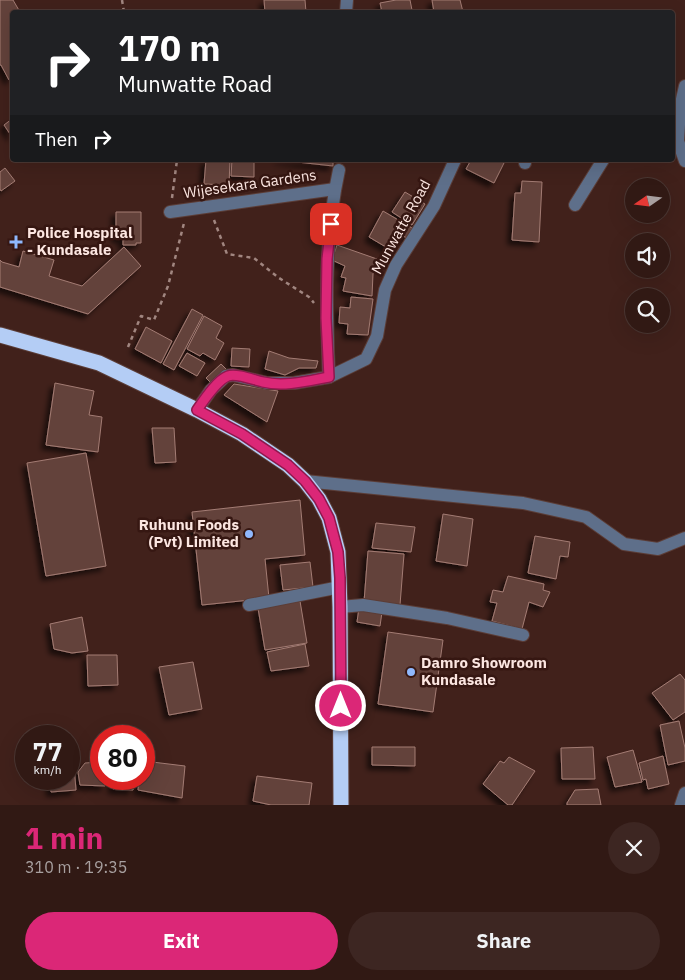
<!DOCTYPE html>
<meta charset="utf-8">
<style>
:root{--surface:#311914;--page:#3d2622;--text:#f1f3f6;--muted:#a8a0a0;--line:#4c3834;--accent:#db2777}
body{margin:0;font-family:"IBM Plex Sans",sans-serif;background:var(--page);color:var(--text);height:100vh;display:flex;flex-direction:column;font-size:19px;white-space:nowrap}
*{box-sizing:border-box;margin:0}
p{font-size:16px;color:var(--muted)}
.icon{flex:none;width:28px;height:28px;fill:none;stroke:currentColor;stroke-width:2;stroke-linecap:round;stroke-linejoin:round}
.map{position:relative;height:805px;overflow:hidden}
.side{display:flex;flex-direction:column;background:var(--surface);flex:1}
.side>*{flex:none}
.hud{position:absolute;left:10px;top:10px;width:665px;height:152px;border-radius:5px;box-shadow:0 5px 20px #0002,0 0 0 1px var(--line);background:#202124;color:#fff;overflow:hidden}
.needle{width:32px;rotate:256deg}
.fabs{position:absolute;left:625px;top:178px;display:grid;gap:10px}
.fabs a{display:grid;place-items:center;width:45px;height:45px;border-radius:50%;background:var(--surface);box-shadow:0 5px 20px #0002,0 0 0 1px var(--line);font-size:25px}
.speed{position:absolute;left:15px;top:725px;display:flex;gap:10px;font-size:25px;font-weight:700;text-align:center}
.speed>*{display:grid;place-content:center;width:65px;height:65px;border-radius:50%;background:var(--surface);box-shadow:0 5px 20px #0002,0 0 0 1px var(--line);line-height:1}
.speed small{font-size:12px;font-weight:400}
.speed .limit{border:8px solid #d22;background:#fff;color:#111}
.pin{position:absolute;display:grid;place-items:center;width:42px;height:42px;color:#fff;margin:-21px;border-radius:10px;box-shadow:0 2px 8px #0006}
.me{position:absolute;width:55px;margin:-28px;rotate:0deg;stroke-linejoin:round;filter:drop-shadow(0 0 4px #0008)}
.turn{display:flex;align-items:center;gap:18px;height:105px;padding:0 25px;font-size:22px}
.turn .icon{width:65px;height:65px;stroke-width:2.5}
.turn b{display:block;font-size:35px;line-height:42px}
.then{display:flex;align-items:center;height:48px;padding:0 25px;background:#0003;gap:10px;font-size:19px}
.round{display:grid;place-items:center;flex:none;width:52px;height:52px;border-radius:26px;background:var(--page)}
.head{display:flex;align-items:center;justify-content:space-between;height:85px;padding:0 25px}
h1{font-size:30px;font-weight:800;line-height:38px;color:var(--accent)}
.button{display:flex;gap:10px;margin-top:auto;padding:10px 25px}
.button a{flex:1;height:58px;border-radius:30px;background:var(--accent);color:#fff;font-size:20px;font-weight:800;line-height:58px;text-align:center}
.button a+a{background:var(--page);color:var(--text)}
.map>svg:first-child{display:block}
.building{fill:#64423a;stroke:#a37c74;filter:url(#shadow)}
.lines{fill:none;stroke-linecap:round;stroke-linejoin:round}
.minor-casing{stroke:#5b3d37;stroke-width:14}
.highway-casing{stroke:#5b3d37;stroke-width:17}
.path{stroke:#a18680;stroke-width:2.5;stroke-dasharray:4 4;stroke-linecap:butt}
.minor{stroke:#5e6f8a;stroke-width:12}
.highway{stroke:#b4cdf5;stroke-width:15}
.route-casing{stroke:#8e194d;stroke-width:12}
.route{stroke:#db2777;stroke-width:9}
.poi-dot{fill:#8fb8fd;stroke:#361712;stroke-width:2}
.labels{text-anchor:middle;stroke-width:5;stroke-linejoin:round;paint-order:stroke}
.street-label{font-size:15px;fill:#fce6e1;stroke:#361712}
.poi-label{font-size:15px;font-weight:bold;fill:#fce6e1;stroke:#361712;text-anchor:start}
</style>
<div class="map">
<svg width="685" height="805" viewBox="0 0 685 805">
<defs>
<filter id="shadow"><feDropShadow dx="-4.5" dy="4.5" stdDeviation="2.5" flood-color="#0009"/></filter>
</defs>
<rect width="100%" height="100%" fill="#41211b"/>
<g class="building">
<polygon points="0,0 13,0 20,12 12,12 12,78 9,80 1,65 0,65"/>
<polygon points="264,0 305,0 306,12 265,12"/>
<polygon points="396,0 410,0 412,10 400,12 382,12 380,3"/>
<polygon points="432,0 460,0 463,12 434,12"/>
<polygon points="12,119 12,137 4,125"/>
<polygon points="206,160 230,160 229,185 204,184"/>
<polygon points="232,160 254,160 254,177 231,176"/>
<polygon points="279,160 333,160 333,166"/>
<polygon points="471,160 498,160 504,163 494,183 466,169"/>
<polygon points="5,168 15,181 1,191 0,189 0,172"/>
<polygon points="522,181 542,182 539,242 512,240 515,193 521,193"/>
<polygon points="405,192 425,204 412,225 392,212"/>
<polygon points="383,211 412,228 407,238 399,234 391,250 369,237"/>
<polygon points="116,212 141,212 141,243 136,243 136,245 123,245 123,238 116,238"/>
<polygon points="337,245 377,259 373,274 372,296 343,291 346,278 341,277 345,266 332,260"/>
<polygon points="124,247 141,266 88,314 0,287 0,260 2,262 19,267 23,251 54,260 49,276 82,286"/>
<polygon points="351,297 373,299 368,335 347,334 348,324 339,323 340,307 350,308"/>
<polygon points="192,309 203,315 174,370 163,364"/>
<polygon points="204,316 222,326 216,338 224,343 215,360 203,353 200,356 187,349"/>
<polygon points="146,327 172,341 161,363 135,349"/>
<polygon points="232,348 250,349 249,367 231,366"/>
<polygon points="269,351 289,358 318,361 316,368 299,368 285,375 265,369"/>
<polygon points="187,353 205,363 197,376 179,366"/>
<polygon points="221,364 227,370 212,384 206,378"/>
<polygon points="55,383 94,391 89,415 102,417 98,452 46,445"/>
<polygon points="234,384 278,391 267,422 224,395"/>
<polygon points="152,428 174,428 176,462 155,463"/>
<polygon points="86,453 106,566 46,576 27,463"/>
<polygon points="300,500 305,555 265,559 269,598 202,605 192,512"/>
<polygon points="443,514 473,519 467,566 436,561"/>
<polygon points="376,523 415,527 411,552 372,548"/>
<polygon points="535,536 570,542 568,557 560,556 556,579 528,573"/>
<polygon points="368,551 404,554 400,605 364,602"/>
<polygon points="310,562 313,587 283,590 280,565"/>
<polygon points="508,576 544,584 543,590 550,592 543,607 529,602 522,629 492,621 497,603 490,602 493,590 503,592"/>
<polygon points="300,601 307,643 265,650 258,608"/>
<polygon points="359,608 382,612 380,626 357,622"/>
<polygon points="82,617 88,651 72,653 54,649 50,624"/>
<polygon points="388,632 443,640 433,712 378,704"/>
<polygon points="305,644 309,666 271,671 267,652"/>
<polygon points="87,655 117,655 118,685 88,686"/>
<polygon points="193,662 202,709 169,715 159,667"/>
<polygon points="680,674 685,680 685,712 673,720 652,693"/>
<polygon points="679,721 685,748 685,761 668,765 660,725"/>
<polygon points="372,747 415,747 415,766 372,765"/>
<polygon points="593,747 595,779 562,779 561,748"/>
<polygon points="633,750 642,782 615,787 607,757"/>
<polygon points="663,756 669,784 648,789 646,779 643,780 639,763"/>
<polygon points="509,757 535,771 512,805 508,805 483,784 500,761 504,763"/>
<polygon points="144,761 185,766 182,798 138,790 139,779 144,779"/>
<polygon points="101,762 101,779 105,779 105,786 80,785 78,772 85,763"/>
<polygon points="69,766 74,766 76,790 51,792 50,779 69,779"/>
<polygon points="257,776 312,783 309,805 271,805 253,801"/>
<polygon points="113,779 134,779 133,790 113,789"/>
<polygon points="598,789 601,805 567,805 567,803 575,790"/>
</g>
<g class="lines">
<g class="minor-casing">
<g id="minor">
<polyline points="346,12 347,0"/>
<polyline points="685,86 680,108 678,141 685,161"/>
<polyline points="525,160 525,163"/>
<polyline points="575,205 603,160"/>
<polyline points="170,212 335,189"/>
<path d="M329,377C326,308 324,238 339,170"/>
<polyline points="197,410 211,390 226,376 233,375 267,383 294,383 329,377 366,359 377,336 385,290 396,265 434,206 455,160"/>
<polyline points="305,481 523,503 586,517 624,544 658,549 685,538"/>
<polyline points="249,605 340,587"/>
<polyline points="340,607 363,605 447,618 523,635"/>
<polyline points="681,805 685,793"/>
</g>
</g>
<g class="highway-casing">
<polyline id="highway" points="0,335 99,363 197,410 242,434 288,465 305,481 319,499 329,518 338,552 340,607 341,805"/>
</g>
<g class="path">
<polyline points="122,0 124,12"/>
<polyline points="172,198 177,160"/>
<polyline points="214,220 227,254 254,258 279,278 309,297 314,303"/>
<polyline points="128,347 141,316 154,320 168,286 184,223"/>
</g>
<use href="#minor" class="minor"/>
<use href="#highway" class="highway"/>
</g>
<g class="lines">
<g class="route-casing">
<path id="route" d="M331,224L327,259L326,318L329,377C307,381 284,387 263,382C254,380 236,373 228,376C217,380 204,400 197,410L242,434L288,465L305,481L319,499L329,518L338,552L340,578L341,706"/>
</g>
<use href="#route" class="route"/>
</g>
<g class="poi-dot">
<path d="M13.5 234.5h5v5h5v5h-5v5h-5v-5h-5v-5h5z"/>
<circle cx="249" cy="534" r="5"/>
<circle cx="411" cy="672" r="5"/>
</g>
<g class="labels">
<g class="street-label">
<text transform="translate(250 184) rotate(-8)" y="5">Wijesekara Gardens</text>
<text transform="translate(401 227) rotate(-61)" y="5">Munwatte Road</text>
</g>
<g class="poi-label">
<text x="27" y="238">Police Hospital<tspan x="27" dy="17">- Kundasale</tspan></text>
<text x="239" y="530" text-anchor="end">Ruhunu Foods<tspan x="239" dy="17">(Pvt) Limited</tspan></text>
<text x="421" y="668">Damro Showroom<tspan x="421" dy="17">Kundasale</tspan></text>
</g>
</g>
</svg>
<div class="fabs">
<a><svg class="needle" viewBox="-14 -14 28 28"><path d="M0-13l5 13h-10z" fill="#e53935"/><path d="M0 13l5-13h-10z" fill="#a8a0a0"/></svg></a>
<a><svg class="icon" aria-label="sound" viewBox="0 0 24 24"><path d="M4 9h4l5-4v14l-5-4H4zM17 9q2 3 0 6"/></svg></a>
<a><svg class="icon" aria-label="search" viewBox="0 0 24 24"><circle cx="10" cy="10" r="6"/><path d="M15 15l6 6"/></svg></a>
</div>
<div class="speed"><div>77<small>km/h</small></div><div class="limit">80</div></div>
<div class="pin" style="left:331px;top:224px;background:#d93025"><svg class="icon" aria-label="arrive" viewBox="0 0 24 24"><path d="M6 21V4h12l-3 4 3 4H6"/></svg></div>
<svg class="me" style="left:341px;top:706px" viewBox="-20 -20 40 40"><circle r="17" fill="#db2777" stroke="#fff" stroke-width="3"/><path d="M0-11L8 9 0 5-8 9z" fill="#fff"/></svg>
<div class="hud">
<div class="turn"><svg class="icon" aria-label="right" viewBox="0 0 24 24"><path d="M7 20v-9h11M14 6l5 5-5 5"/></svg><div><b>170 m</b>Munwatte Road</div></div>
<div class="then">Then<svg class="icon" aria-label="right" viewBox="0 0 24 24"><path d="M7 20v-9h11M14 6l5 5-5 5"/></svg></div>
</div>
</div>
<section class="side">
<div class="head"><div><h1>1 min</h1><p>310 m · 19:35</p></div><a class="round"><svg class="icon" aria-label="close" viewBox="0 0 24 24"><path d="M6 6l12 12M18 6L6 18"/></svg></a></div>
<div class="button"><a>Exit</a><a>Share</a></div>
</section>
